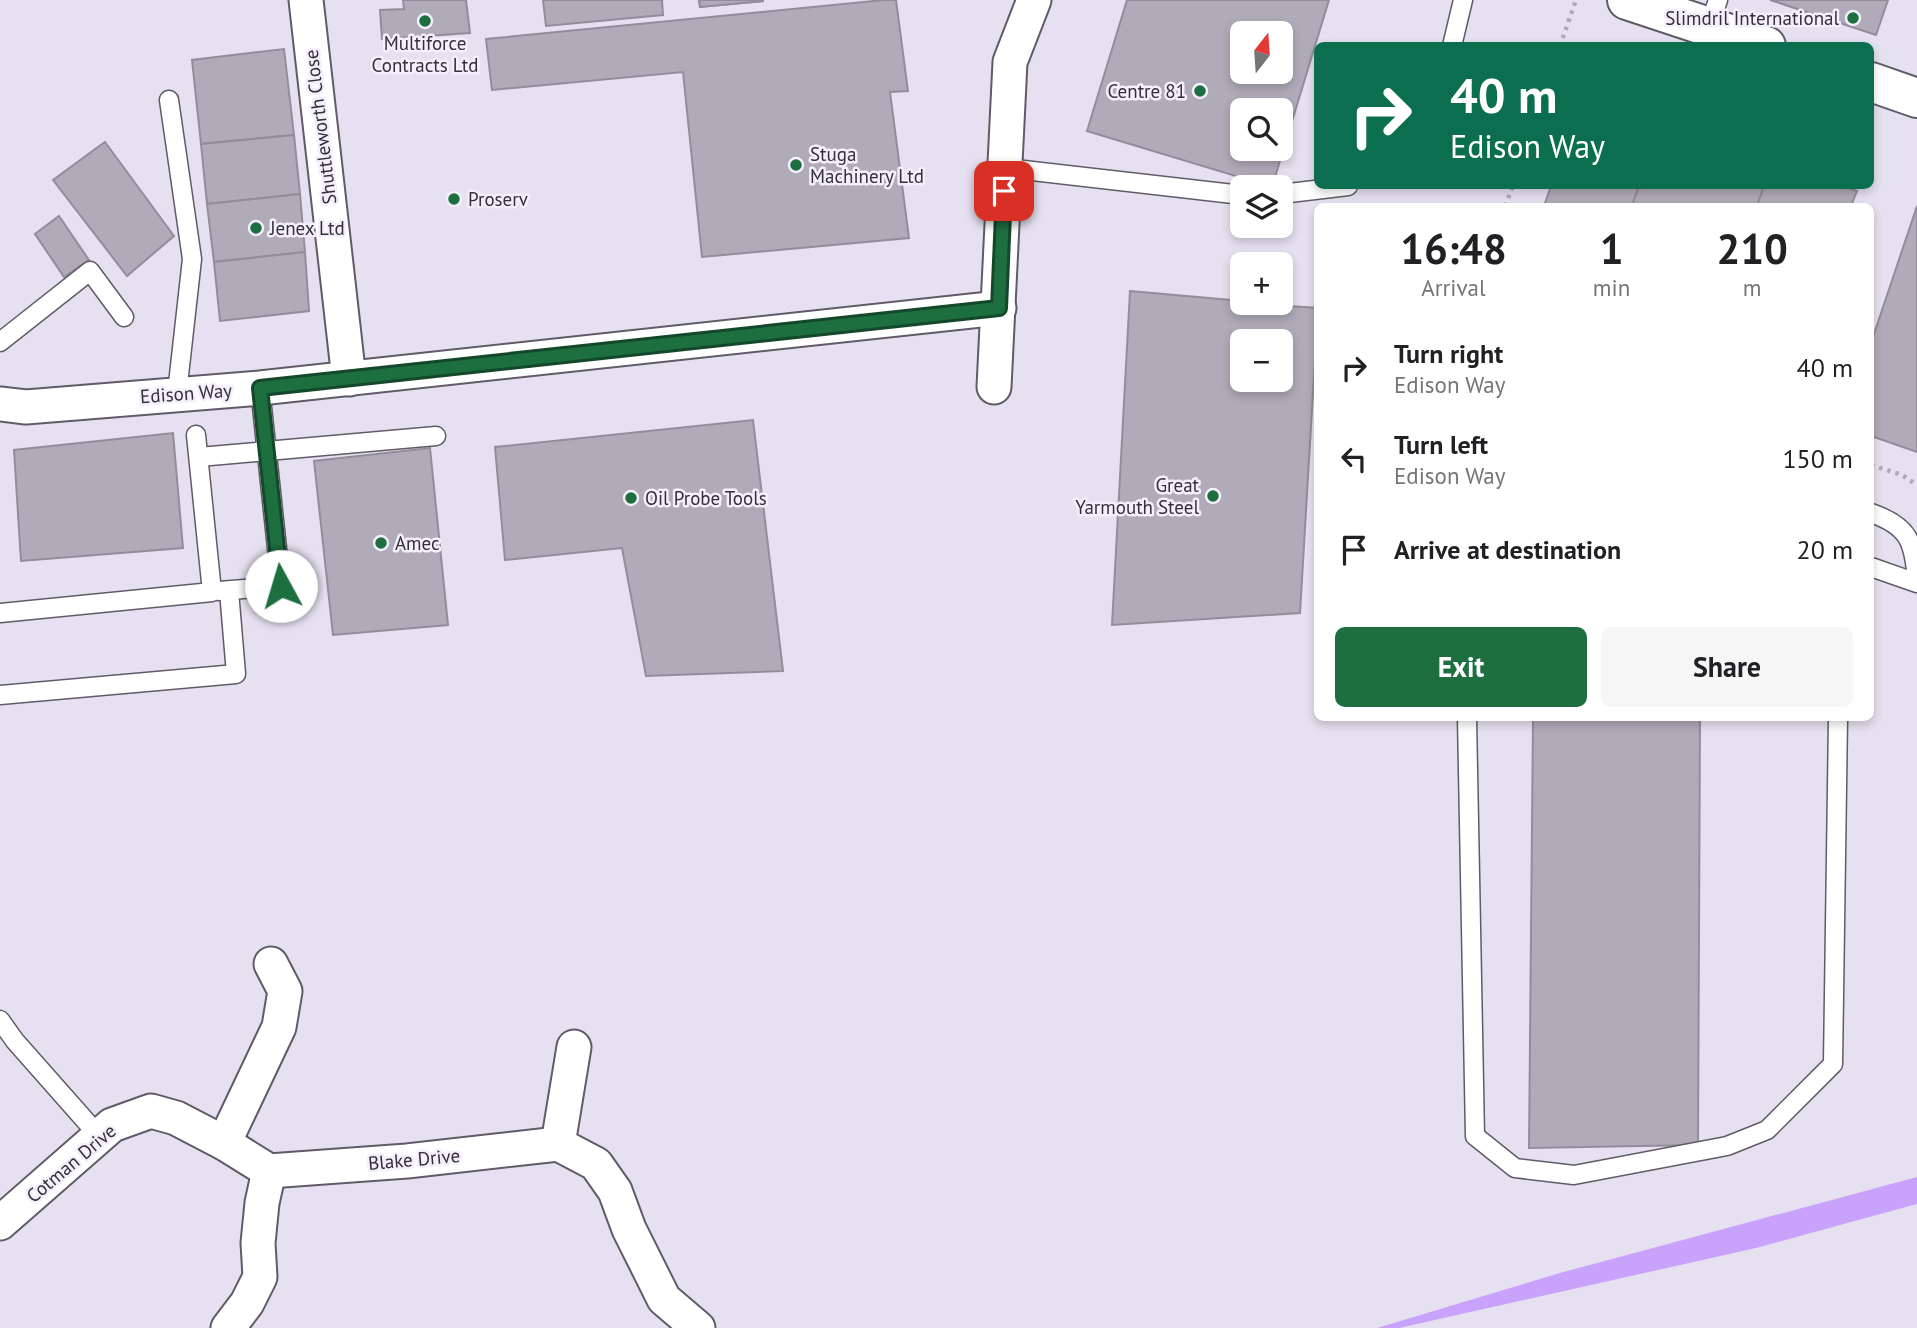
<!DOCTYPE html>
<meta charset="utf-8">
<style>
:root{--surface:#fff;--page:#f6f6f6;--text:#202124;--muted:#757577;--accent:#1e6f40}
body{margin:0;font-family:"PT Sans",sans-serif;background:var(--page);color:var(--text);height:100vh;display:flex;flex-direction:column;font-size:26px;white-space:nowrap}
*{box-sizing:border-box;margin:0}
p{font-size:23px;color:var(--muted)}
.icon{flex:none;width:38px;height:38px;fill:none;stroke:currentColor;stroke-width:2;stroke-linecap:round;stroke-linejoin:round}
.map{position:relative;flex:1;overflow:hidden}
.drawer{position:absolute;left:1314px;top:203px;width:560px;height:518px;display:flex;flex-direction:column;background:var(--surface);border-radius:10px;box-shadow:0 4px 10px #0003}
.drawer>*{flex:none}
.banner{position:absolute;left:1314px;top:42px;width:560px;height:147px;border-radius:10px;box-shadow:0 4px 10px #0003;background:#0b6e4f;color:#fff;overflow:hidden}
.needle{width:46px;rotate:17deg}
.fabs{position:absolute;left:1230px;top:21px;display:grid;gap:14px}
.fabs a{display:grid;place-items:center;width:63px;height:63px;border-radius:10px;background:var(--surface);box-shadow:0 4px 10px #0003;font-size:35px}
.pin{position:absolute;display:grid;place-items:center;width:60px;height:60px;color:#fff;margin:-30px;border-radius:14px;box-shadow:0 4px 10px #0006}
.me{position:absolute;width:77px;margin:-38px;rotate:354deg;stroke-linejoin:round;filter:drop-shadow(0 0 5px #0008)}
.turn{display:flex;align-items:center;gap:24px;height:147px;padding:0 21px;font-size:32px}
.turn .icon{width:91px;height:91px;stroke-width:2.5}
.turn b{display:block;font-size:49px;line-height:60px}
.eta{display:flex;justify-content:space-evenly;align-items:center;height:119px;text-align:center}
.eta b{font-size:42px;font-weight:700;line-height:49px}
.button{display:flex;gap:14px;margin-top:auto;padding:14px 21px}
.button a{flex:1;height:80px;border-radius:10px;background:var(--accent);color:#fff;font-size:28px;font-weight:700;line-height:80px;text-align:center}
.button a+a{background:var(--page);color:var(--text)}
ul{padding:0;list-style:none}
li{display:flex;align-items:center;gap:21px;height:91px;padding:0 21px}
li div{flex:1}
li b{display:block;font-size:26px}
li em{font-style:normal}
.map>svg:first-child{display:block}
.water{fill:#c9a2fb}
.building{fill:#b0abb9;stroke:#938d9b;stroke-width:2;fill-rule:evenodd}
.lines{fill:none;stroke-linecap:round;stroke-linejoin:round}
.lane-casing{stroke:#605b68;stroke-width:21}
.street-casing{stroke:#605b68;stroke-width:37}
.secondary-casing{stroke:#605b68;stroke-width:42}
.path{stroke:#afabb8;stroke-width:4.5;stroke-dasharray:3.5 5;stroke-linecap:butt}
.lane{stroke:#fff;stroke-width:18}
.street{stroke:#fff;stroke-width:33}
.secondary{stroke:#fff;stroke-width:38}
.route-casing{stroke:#14482a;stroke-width:18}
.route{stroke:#1e6f40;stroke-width:12}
.poi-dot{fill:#1e6f40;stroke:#f4eefd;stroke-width:2.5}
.labels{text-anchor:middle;stroke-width:5;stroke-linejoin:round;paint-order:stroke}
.poi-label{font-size:19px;fill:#333137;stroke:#f4eefd;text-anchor:start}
.street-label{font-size:19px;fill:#333137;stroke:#f4eefd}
</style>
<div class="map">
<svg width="1917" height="1328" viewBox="0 0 1917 1328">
<rect width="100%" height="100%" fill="#e6e1f0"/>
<polygon class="water" points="1917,1177 1917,1204 1756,1248 1399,1328 1377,1328 1560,1273"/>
<g class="building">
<polygon points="403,0 466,0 470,33 382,39 380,10 404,9"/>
<polygon points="543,0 662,0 663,15 546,26"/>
<polygon points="699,0 763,0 763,1 700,7"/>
<polygon points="699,0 763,0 763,1 700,7"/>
<polygon points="884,0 896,0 908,91 890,92 909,238 702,257 683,72 492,90 486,39"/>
<path d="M1127,0H1329L1272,187L1087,131ZM1242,33H1281V72H1242ZM1242,110H1281V149H1242Z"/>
<polygon points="1770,0 1888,0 1876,35"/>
<polygon points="284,49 294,135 201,144 192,60"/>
<polygon points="294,135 300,194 207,204 201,144"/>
<polygon points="105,142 174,236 127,276 53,180"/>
<polygon points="1551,186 1639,186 1632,206 1544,206"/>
<polygon points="1639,186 1764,186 1757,206 1632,206"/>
<polygon points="1764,186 1841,186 1857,191 1851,206 1757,206"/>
<polygon points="300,194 305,252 214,262 207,204"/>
<polygon points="1917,206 1917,452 1871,436 1871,343"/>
<polygon points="59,216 89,260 64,277 35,234"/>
<polygon points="305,252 309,311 220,321 214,262"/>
<path d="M1130,291L1242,301V303L1318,308L1300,613L1112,625ZM1242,341H1281V380H1242Z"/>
<polygon points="753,420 783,671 646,676 622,548 505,560 495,447"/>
<polygon points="173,433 183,548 21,561 14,450"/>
<polygon points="430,448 448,625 333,635 314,461"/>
<polygon points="1533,718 1700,718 1698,1145 1529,1148"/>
</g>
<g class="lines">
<g class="lane-casing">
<g id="lane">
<polyline points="1709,27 1718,0"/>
<polyline points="1452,46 1463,0"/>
<polyline points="169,100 192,259 177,393"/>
<polyline points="1006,168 1242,195"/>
<polyline points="1281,194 1348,186"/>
<polyline points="0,342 90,271 124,317"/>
<polyline points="199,457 436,436"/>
<path d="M1871,513C1909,526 1914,542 1917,580"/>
<polyline points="1871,567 1917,583"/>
<polyline points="219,591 281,586 260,388"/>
<polyline points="0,613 212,592 196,435"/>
<polyline points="0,695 236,674 229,591"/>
<polyline points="1467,718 1475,1136 1515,1168 1574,1175 1727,1146 1767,1130 1833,1064 1838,718"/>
<polyline points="0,1020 15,1041 99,1136"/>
</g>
</g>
<g class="street-casing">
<g id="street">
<polyline points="306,0 349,379"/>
<polyline points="994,387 1010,62 1034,0"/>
<polyline points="0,404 26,407 260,388 999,308"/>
<polyline points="574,1047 558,1144 596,1164 615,1191 629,1229 664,1299 698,1328"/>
<polyline points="224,1143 279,1027 285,991 271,964"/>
<polyline points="269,1171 407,1161 558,1144"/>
<polyline points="0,1223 112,1125 151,1111 176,1118 224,1143 269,1171"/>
<polyline points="228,1328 247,1303 260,1277 258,1243 262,1203 269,1171"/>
</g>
</g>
<g class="secondary-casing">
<g id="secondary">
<polyline points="1627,0 1766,46"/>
<polyline points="1871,82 1917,98"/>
</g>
</g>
<g class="path">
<polyline points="1560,46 1576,0"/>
<polyline points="1505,206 1513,186"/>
<polyline points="1871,465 1902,475 1917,485"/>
</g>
<use href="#lane" class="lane"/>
<use href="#street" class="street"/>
<use href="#secondary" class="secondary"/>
</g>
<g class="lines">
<g class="route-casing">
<polyline id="route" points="281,586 260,388 999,308 1004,191"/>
</g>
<use href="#route" class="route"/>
</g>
<g class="poi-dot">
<circle cx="1853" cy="18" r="7"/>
<circle cx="425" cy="21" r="7"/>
<circle cx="1200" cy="91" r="7"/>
<circle cx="796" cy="165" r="7"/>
<circle cx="454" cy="199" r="7"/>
<circle cx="256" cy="228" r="7"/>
<circle cx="1213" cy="496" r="7"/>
<circle cx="631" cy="498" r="7"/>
<circle cx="381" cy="543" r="7"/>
</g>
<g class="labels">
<g class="poi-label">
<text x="1839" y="25" text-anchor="end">Slimdril International</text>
<text x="425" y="50" text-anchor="middle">Multiforce<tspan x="425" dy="22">Contracts Ltd</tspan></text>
<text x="1186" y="98" text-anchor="end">Centre 81</text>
<text x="810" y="161">Stuga<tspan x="810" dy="22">Machinery Ltd</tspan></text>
<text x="468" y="206">Proserv</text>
<text x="270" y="235">Jenex Ltd</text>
<text x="1199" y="492" text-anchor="end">Great<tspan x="1199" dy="22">Yarmouth Steel</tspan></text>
<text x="645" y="505">Oil Probe Tools</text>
<text x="395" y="550">Amec</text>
</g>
<g class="street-label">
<text transform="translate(320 127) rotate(-97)" y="7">Shuttleworth Close</text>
<text transform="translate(186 393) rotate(-4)" y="7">Edison Way</text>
<text transform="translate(414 1159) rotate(-5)" y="7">Blake Drive</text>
<text transform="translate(71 1163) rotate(-40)" y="7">Cotman Drive</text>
</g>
</g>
</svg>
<div class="fabs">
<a><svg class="needle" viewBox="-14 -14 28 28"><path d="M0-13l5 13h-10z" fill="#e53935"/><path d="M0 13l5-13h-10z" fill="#757577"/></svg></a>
<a><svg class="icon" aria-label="search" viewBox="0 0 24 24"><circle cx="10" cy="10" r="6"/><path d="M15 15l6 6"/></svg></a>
<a><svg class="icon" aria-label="layers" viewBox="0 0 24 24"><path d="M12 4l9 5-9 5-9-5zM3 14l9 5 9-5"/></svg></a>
<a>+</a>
<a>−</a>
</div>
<div class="pin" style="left:1004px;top:191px;background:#d93025"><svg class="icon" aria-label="arrive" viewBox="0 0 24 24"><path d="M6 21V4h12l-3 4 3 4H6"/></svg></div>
<svg class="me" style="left:281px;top:586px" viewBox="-20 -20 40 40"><circle r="19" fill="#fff"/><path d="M0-13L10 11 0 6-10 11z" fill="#1e6f40"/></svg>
<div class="banner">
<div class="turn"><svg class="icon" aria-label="right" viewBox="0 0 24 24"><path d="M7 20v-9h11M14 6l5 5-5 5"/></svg><div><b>40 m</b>Edison Way</div></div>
</div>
<section class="drawer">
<div class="eta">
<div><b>16:48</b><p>Arrival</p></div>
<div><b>1</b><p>min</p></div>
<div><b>210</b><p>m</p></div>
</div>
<ul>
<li><svg class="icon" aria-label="right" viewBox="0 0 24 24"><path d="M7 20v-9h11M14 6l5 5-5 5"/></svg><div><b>Turn right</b><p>Edison Way</p></div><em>40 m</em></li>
<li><svg class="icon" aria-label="left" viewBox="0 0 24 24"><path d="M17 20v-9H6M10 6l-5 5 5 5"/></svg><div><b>Turn left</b><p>Edison Way</p></div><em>150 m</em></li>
<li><svg class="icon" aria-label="arrive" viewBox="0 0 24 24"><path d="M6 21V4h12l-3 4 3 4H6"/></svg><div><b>Arrive at destination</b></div><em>20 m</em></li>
</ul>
<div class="button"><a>Exit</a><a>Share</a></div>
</section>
</div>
